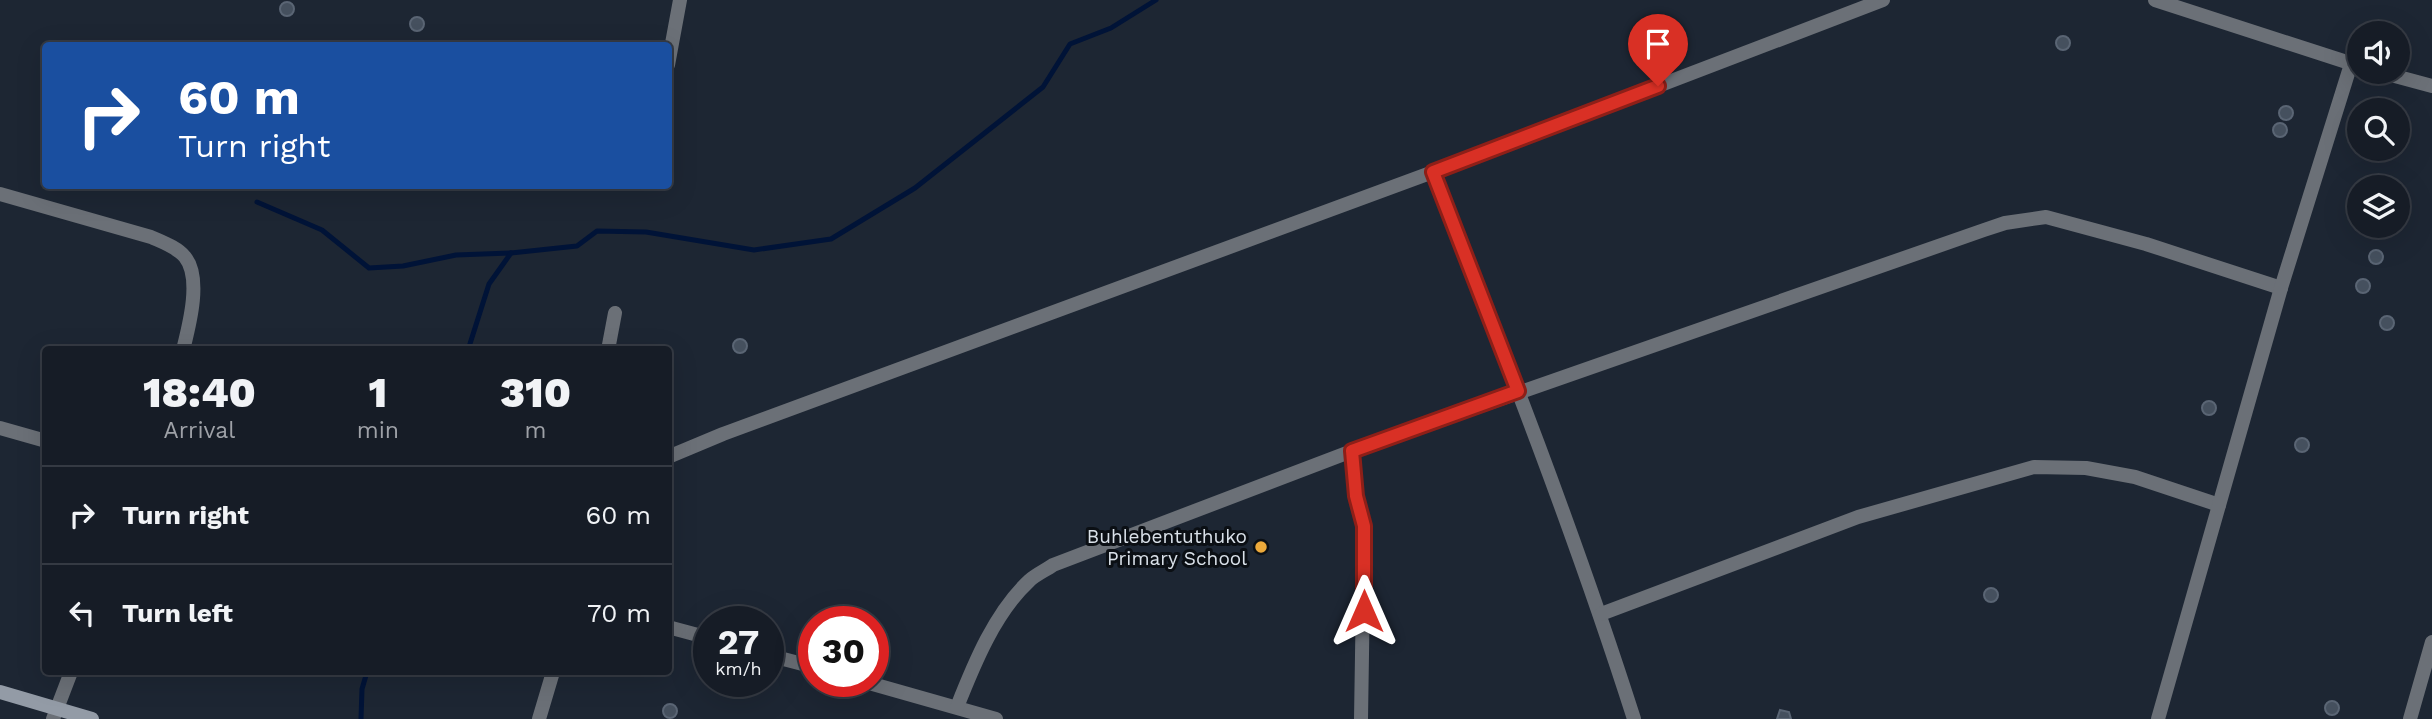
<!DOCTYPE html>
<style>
:root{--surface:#161c26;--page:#1f252e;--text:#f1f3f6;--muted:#9ea1a7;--line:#353a43}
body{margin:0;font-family:"Work Sans",sans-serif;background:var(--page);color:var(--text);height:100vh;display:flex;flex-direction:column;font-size:26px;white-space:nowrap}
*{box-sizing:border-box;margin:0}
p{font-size:23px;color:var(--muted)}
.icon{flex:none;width:38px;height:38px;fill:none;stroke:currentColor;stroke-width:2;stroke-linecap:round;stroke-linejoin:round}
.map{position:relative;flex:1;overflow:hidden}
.sheet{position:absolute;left:42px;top:346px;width:630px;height:329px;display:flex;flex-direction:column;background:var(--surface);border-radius:7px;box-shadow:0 7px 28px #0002,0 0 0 2px var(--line)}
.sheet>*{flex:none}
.top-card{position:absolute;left:42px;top:42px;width:630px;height:147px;border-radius:7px;box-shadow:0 7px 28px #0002,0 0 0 2px var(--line);background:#1a4fa0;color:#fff;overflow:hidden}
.fabs{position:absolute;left:2347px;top:21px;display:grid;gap:14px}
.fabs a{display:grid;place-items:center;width:63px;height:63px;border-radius:50%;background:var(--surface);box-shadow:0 7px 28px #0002,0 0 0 2px var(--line);font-size:35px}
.speed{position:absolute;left:693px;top:606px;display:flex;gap:14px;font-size:35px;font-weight:700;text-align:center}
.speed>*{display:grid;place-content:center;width:91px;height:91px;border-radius:50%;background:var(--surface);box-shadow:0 7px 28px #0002,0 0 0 2px var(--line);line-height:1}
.speed small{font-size:18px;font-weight:400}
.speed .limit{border:10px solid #d22;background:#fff;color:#111}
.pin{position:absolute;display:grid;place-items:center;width:60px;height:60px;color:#fff;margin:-72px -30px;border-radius:50% 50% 50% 0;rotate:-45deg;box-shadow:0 0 7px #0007}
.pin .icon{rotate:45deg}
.me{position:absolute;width:77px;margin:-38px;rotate:0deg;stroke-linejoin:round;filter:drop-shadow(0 0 5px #0008)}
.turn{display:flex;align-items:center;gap:24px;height:147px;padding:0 21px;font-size:32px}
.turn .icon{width:91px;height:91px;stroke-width:2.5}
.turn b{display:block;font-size:49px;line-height:60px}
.eta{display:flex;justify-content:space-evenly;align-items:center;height:119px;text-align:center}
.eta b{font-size:42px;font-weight:800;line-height:49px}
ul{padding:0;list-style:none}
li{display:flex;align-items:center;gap:21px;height:98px;padding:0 21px;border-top:2px solid var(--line)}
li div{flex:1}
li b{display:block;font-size:26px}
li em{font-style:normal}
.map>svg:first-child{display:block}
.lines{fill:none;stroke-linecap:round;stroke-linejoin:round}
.stream{stroke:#001337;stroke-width:5}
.building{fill:#45505e;stroke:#5a6574;stroke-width:2}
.street{stroke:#6b7077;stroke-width:14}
.secondary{stroke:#939ba6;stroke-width:14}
.route-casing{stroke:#8d1f18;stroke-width:18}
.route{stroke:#d93025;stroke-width:12}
.poi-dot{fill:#eca93b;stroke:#0b0f14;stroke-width:2.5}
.labels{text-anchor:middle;stroke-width:6;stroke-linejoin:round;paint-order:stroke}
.poi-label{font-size:19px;fill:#dae1e9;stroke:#0b0f14;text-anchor:end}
</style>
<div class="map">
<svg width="2432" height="719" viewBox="0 0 2432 719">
<rect width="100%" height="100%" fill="#1d2633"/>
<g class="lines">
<g class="stream">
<polyline points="257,202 322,230 369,268 403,266 456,255 511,253 577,246 597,231 646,232 754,250 831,239 915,188 1043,87 1070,44 1111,28 1156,0"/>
<polyline points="468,350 489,284 511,253"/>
<polyline points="361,719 362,689 367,672"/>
</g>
</g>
<g class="building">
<circle cx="287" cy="9" r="7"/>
<circle cx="417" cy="24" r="7"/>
<circle cx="2063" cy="43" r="7"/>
<circle cx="2286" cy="113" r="7"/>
<circle cx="2280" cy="130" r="7"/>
<circle cx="2376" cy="257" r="7"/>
<circle cx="2363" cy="286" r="7"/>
<circle cx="2387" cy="323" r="7"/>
<circle cx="740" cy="346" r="7"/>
<circle cx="2209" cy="408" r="7"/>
<circle cx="2302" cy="445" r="7"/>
<circle cx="1991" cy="595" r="7"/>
<circle cx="2332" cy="708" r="7"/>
<circle cx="670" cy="711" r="7"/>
<polygon points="1780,710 1789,712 1791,719 1777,719"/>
</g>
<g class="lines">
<g class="street">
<polyline points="2155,0 2359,66"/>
<polyline points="668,65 680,0"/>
<polyline points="2380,72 2432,86"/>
<path d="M1433,172C1504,353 1575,534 1634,719"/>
<path d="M0,194L151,237C162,242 177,247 185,257C202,278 189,326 183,350"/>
<polyline points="608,350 615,313"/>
<polyline points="0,428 46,441"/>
<polyline points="1352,451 1356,496 1364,526 1361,719"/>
<polyline points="668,457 723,434 1433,172 1883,0"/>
<polyline points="1601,614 1858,517 2034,467 2086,468 2135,477 2219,505"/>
<polyline points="668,627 709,638"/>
<polyline points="768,655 814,667"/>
<polyline points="862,681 996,719"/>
<path d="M957,707C974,664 995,612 1030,580C1037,574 1046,570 1053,565L1352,451L1984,230L2005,223L2046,217L2146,244L2281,288"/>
<polyline points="53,719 71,672"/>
<polyline points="539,719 553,672"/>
<polyline points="2158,719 2281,288 2351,64"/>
<polyline points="2410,719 2432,642"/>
</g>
<polyline class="secondary" points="0,692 92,719"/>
</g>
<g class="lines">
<g class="route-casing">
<polyline id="route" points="1364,611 1364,526 1356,496 1352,451 1518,391 1433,172 1658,86"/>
</g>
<use href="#route" class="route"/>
</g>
<circle class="poi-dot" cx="1261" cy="547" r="7"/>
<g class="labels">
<g class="poi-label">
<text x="1247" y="543">Buhlebentuthuko<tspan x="1247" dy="22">Primary School</tspan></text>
</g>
</g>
</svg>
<div class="fabs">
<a><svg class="icon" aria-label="sound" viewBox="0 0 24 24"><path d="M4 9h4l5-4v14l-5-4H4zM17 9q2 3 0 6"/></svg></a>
<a><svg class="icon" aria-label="search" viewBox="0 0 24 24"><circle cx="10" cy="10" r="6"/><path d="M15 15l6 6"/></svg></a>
<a><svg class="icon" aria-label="layers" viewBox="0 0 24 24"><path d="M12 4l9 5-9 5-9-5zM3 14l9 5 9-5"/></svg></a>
</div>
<div class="speed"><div>27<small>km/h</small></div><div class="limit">30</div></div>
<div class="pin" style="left:1658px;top:86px;background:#d93025"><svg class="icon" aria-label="arrive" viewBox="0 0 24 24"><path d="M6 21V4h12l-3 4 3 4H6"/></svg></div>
<svg class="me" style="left:1364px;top:611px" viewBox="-20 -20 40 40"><path d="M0-17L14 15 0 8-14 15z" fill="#d93025" stroke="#fff" stroke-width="4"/></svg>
<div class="top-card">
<div class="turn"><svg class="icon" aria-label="right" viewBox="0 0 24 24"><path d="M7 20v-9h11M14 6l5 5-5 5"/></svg><div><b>60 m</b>Turn right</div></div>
</div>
<section class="sheet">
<div class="eta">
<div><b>18:40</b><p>Arrival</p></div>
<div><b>1</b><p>min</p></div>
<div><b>310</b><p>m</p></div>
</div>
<ul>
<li><svg class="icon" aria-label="right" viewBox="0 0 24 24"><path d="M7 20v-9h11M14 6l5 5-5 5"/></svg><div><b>Turn right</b></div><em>60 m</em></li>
<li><svg class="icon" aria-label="left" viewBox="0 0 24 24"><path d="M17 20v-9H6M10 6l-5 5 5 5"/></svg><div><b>Turn left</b></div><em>70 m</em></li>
</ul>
</section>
</div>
